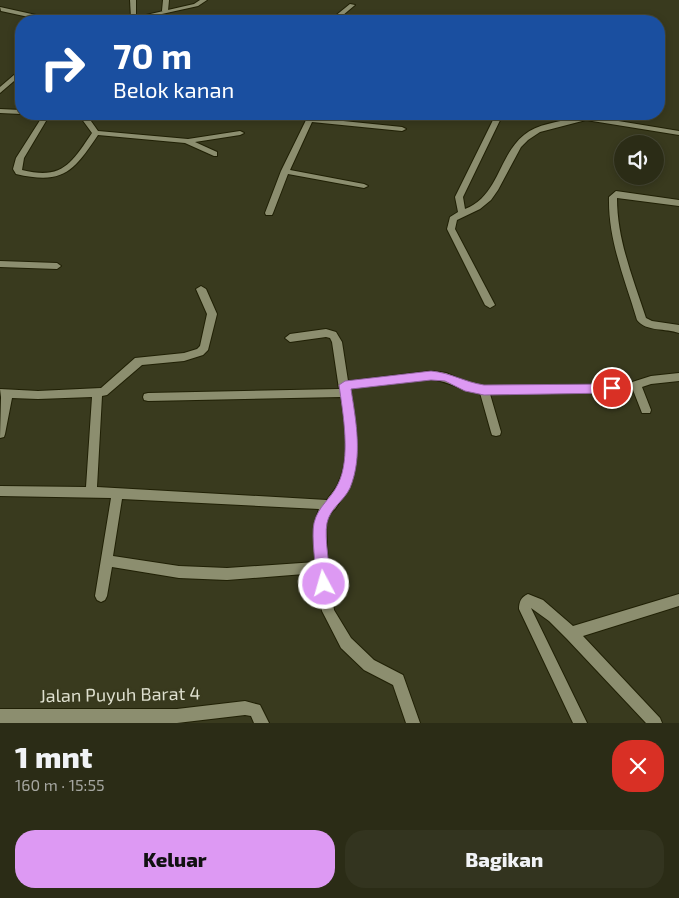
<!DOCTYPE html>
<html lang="id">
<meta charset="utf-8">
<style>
:root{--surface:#2b2c16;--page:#33341f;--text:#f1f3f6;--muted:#a6a7a1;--line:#474835;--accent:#dd99f3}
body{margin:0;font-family:"Exo 2",sans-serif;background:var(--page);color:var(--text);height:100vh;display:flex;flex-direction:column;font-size:19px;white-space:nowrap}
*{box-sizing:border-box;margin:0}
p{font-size:16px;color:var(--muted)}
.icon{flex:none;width:28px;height:28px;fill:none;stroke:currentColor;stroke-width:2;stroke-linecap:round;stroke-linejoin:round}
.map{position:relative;height:723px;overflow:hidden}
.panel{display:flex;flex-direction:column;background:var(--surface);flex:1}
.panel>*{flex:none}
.banner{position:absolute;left:15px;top:15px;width:650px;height:105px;border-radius:20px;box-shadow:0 2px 8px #0003,0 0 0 1px var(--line);background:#1a4fa0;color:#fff;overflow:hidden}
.controls{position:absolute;left:614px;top:135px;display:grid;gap:10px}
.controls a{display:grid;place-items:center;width:50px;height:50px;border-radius:50%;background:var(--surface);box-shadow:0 2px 8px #0003,0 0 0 1px var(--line);font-size:25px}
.pin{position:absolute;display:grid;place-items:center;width:42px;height:42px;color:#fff;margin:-21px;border:2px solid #fff;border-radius:50%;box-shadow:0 1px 5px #0007}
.me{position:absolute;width:55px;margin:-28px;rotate:354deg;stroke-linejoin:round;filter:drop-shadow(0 0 4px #0008)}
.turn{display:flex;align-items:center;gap:18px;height:105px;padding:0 15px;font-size:22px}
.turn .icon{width:65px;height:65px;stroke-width:2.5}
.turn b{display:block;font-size:35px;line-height:42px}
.round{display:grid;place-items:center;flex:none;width:52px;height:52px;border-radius:20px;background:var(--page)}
.summary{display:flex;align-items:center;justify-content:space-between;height:85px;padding:0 15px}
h1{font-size:30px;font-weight:800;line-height:38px}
.primary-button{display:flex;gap:10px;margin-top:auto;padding:10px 15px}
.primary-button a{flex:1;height:58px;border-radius:20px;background:var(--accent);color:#111;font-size:20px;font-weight:800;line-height:58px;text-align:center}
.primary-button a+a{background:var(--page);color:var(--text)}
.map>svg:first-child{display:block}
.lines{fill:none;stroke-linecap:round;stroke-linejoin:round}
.minor-casing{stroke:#202005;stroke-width:2}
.tertiary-casing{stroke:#202005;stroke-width:2}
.minor{fill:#8c8e6f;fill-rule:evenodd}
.tertiary{fill:#8c8e6f;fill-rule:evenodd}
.route{fill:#dd99f3;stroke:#90639e}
.labels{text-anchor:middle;stroke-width:5;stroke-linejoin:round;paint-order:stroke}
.near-street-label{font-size:18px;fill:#dedfce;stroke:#393a1e}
</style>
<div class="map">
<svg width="679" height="723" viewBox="0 0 679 723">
<rect width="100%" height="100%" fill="#393a1e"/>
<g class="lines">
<g class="minor-casing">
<g id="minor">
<polygon points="130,0 136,0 136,19 131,18"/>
<polygon points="163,0 169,0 168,11 165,13 162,11"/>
<polygon points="350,4 355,5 336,21 329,21"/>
<polygon points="0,7 54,19 57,21 47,21 1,11"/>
<polygon points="0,109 21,110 21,114 23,114 21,114 0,113"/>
<path d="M44,114H86L98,131L188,139L240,131L244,133L240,135L195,142L217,152V156H214L185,143L98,135C73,172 63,185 16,174L13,169L16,158ZM49,116L81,118L92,133C71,164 62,180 22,170L24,158Z"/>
<polygon points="309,114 315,114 314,118 402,127 406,129 402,131 312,122 290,170 364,184 368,186 364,188 288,174 273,213 272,215 266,215 265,213 281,171"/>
<path d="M496,114H503L463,197L465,209C499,196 498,156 524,135C537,124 558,122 575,118L561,116V114H576L679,131V135L586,120L540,132L528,140L521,147L498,190L491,200L480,209L457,220L455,229L495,305L490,308L485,305L447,229L450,217L458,212L455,197Z"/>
<path d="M616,191L679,200V206L617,198C617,240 633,278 646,318L652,321L679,325V333C666,328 646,332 637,320C625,279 608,241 609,197Z"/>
<polygon points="0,261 57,263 61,266 57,269 0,267"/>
<path d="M201,286L206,289L217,314L208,350L203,355L184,361L142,365L107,395L102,396L97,487L327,500C330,495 336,489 338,484C351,457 345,425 341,397L148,401L144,400L143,397L144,394L148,393L339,389L332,342L330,338L326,337L290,342L285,338L290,334L326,329L336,332L342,342L348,381L431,371L446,373L471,384L484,386L626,384L651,376L679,373V381L651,384L642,387L651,410L650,413H642L633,390L626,392L490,394L501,432L500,435L496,436L492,435L491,432L480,393C462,391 448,381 431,379L350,388L357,436L355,469L347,490L335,509L329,514L326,525L328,567L334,610L351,638L374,660L403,675L420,723H406L393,685L364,670L341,648L322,611L317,573L227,580L179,578L112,567L107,596L105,600L101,602L97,600L95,596L111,498L0,496V486L86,487L92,397L38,399L12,398L5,434L4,437L0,438L1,397L0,389L38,391L101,388L135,358L184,353L197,349L200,346L207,314L196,289ZM122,499L319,509L314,525L316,562L227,568L179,566L113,556Z"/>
<path d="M528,594L543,600L573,626L679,594V606L583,636L660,718L662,723H646L567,639L549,621L531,608L587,723H573L519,609C519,602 521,597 528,594Z"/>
<polygon points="245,701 260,705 269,723 254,723 251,716 245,715 177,723 0,723 0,709 177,709"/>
</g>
</g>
<g class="tertiary-casing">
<g id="tertiary">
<polygon points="200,0 207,0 198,6 130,21 120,21 194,4"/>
<polygon points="21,69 21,75 0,93 0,87"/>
</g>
</g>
<use href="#minor" class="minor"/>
<use href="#tertiary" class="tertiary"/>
</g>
<path class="route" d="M431,371C452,373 464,382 484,385L612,384L618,388L612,393L484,395L465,391L445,381L431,380L351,389C356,422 363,456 350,488C344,501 330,508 327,523C324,538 330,568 331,584L329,589L324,591L319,589L317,584C316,568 311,537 314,523C318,506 331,499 338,484C351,458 343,414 339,385L345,381Z"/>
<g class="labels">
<g class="near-street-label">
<text transform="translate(120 695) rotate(-1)" y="6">Jalan Puyuh Barat 4</text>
</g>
</g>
</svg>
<div class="controls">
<a><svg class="icon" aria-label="sound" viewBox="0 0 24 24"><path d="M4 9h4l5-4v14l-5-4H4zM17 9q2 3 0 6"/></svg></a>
</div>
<div class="pin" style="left:612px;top:388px;background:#d93025"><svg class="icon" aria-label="arrive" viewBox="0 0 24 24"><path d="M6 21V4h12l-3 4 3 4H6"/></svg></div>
<svg class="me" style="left:324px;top:584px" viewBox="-20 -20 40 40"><circle r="17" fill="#dd99f3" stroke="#fff" stroke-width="3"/><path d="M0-11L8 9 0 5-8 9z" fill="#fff"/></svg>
<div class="banner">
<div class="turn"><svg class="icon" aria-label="right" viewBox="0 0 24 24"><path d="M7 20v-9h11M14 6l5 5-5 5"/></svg><div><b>70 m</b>Belok kanan</div></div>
</div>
</div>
<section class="panel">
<div class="summary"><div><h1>1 mnt</h1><p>160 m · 15:55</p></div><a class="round" style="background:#d93025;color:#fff"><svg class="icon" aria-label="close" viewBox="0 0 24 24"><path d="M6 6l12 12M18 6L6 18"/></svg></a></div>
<div class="primary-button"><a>Keluar</a><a>Bagikan</a></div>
</section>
